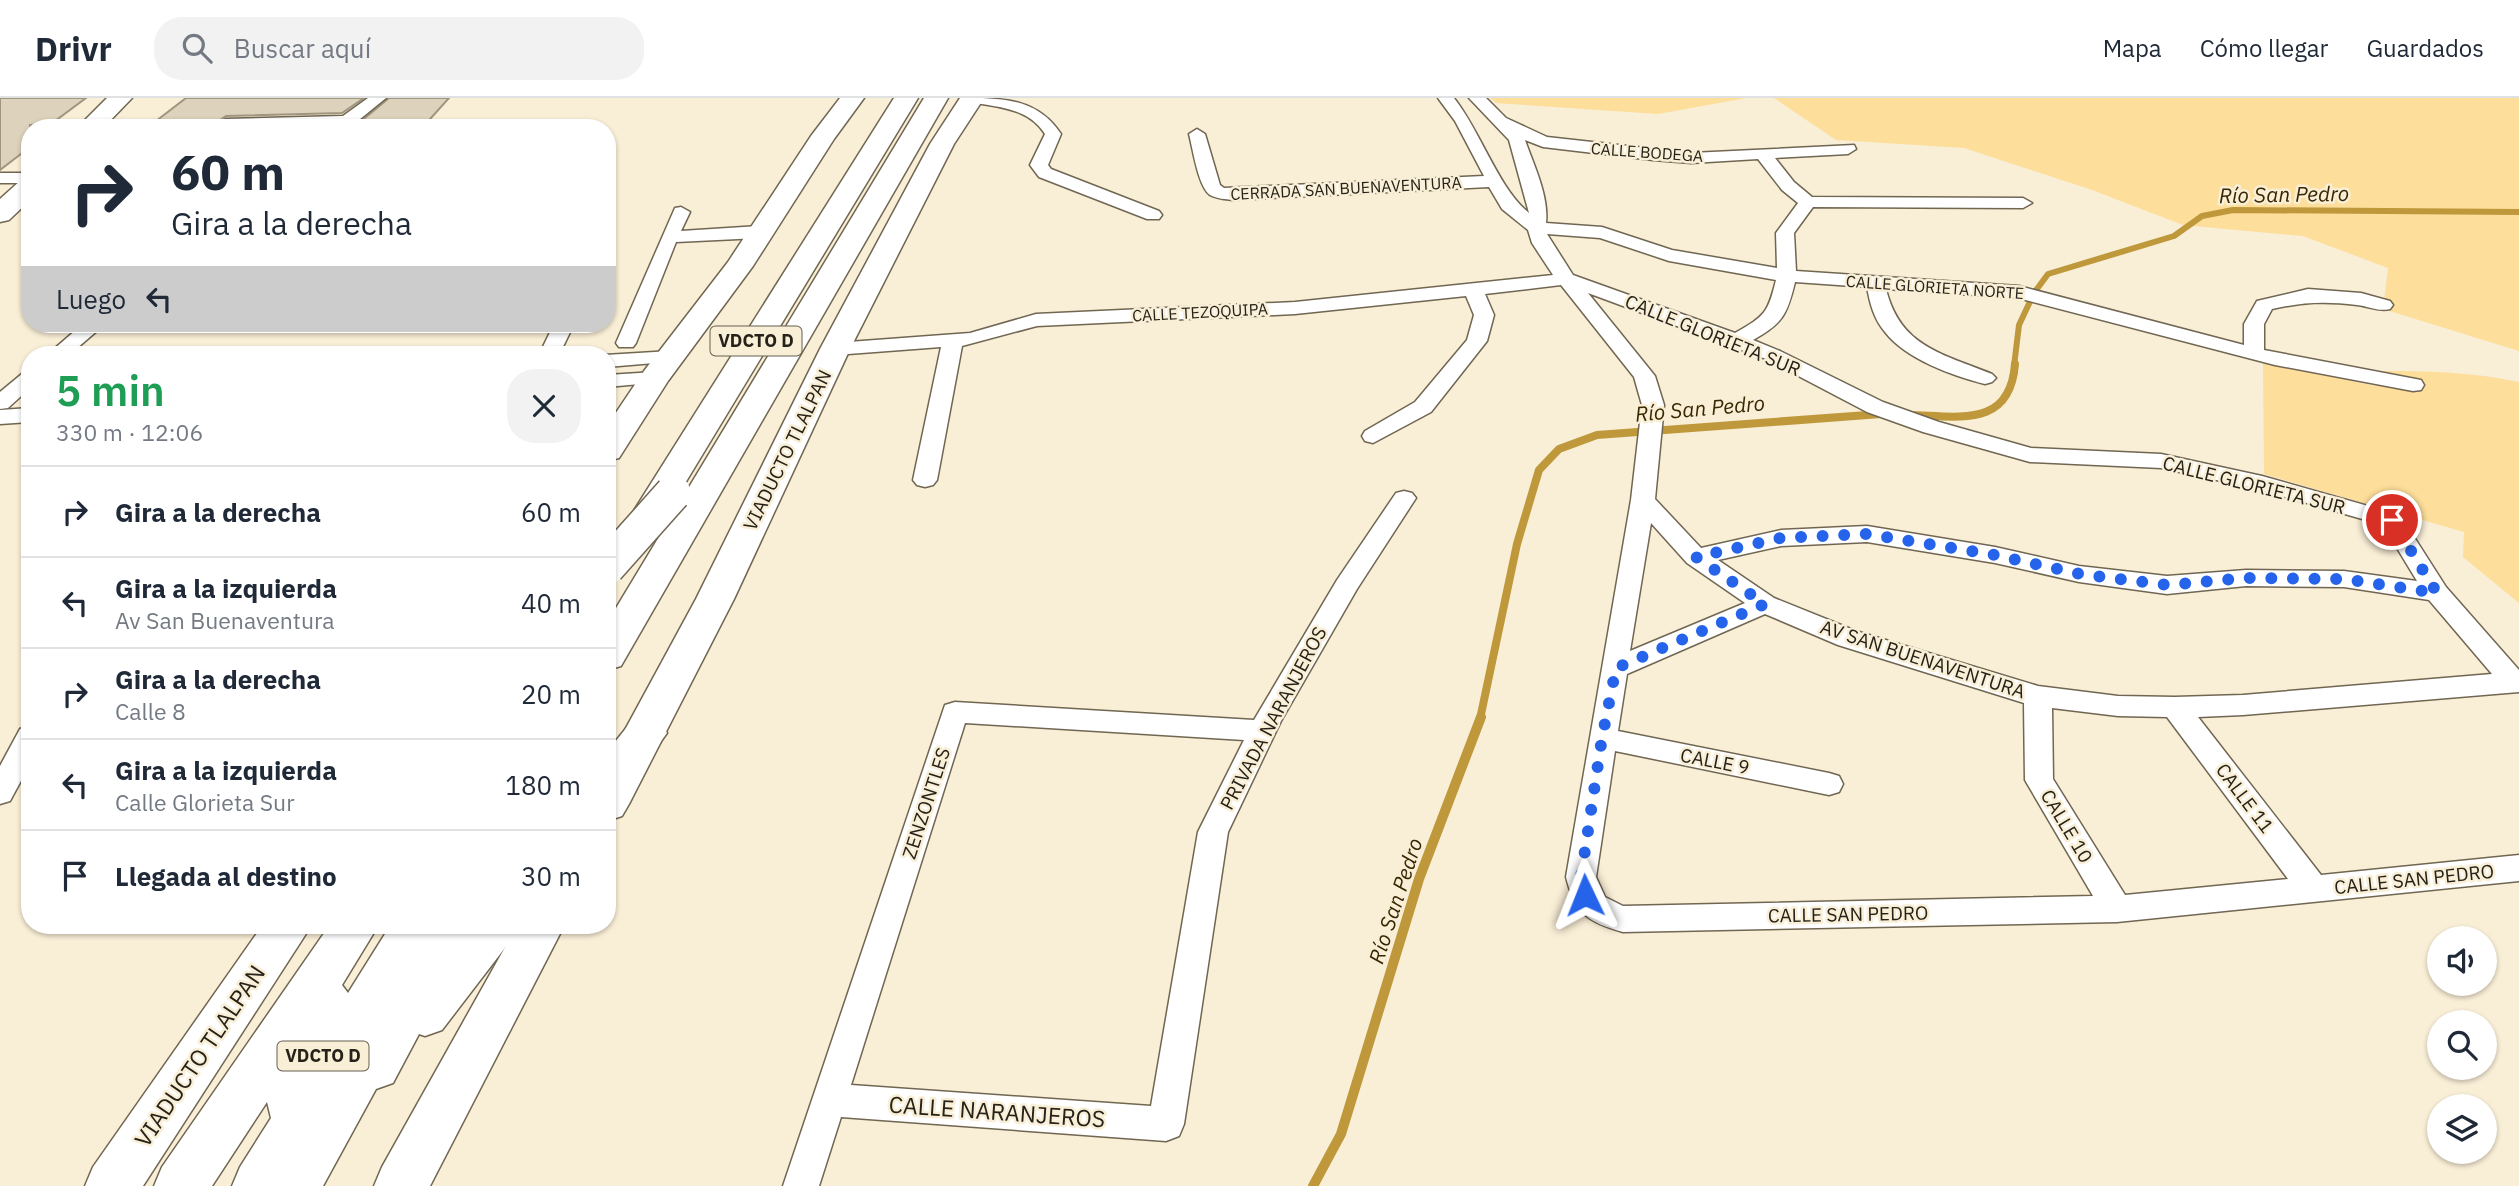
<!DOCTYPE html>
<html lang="es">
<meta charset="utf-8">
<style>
:root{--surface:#fff;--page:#f2f2f3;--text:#1f2937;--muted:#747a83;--line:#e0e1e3}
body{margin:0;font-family:"IBM Plex Sans",sans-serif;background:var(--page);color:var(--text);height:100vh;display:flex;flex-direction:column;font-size:26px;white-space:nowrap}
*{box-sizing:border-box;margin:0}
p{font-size:23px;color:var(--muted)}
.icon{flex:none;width:38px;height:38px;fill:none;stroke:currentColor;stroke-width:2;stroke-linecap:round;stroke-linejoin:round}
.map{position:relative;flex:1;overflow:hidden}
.panel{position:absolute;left:21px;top:248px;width:595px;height:588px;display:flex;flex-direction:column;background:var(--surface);border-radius:28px;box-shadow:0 2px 5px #0004}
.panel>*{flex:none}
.top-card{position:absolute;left:21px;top:21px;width:595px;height:214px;border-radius:28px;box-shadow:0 2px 5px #0004;background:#fff;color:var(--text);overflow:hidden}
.tools{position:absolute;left:2427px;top:828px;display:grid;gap:14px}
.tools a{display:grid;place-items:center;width:70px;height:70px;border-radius:50%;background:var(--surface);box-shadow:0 2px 5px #0004;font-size:35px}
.pin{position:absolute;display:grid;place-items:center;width:60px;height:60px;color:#fff;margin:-30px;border:4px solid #fff;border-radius:50%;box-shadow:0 2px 7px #0007}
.me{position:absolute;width:77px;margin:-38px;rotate:358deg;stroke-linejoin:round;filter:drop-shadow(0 0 5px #0008)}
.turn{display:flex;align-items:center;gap:24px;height:147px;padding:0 35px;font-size:32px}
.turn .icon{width:91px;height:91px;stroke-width:2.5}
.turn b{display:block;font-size:49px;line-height:60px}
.then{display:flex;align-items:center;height:66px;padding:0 35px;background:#0003;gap:14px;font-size:26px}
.round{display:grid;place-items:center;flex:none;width:74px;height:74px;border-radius:28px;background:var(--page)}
.head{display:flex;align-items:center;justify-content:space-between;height:119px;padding:0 35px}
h1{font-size:42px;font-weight:600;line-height:52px;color:#1e9e55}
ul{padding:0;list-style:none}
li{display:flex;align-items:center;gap:21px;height:91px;padding:0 35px;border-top:2px solid var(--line)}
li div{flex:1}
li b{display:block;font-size:26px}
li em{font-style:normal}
header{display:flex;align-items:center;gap:42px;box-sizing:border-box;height:98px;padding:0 35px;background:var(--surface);border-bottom:2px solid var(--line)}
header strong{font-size:33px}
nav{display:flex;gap:38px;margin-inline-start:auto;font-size:24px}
.search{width:490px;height:63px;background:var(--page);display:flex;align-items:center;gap:18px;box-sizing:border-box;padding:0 24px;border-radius:28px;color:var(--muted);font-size:26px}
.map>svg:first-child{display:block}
.green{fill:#fdde9a}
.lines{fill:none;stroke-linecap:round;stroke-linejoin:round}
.stream-far2{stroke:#be983a;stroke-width:6}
.stream-far1{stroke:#be983a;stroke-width:8}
.stream{stroke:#be983a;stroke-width:10}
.building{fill:#ddd3bc;stroke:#a09680;stroke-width:2}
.minor-casing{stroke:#706652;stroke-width:3}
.secondary-casing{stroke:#706652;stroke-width:3}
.motorway-casing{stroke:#706652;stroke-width:3}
.minor{fill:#fff;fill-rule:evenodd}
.secondary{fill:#fff;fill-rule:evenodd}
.motorway{fill:#fff;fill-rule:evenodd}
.motorway-bridge-casing{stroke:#706652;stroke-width:38;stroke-linecap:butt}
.motorway-bridge{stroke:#fff;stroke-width:35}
.route{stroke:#2563eb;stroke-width:12;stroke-dasharray:0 21.6}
.labels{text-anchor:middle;stroke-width:5;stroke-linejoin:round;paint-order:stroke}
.far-street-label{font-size:16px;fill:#262219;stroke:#f9eed6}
.shield{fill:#f9eed6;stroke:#655f52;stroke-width:2}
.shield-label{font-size:18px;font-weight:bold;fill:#262219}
.street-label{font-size:19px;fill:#262219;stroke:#f9eed6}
.water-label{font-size:21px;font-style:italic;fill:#372700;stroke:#f9eed6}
.near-street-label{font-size:23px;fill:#262219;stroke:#f9eed6}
</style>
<header>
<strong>Drivr</strong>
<div class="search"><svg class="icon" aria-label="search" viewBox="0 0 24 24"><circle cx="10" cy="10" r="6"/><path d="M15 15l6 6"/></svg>Buscar aquí</div>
<nav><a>Mapa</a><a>Cómo llegar</a><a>Guardados</a></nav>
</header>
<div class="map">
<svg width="2519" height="1088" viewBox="0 0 2519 1088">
<rect width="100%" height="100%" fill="#f9eed6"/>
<g class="green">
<polygon points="1490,0 1746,0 1658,16 1496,5"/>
<polygon points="1774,0 2519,0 2519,253 2383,211 2388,170 2303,138 2183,127 2092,92 1964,50 1836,42"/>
<path d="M2263,264L2375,288L2380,273C2427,273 2473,274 2519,284V505L2463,459L2464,434L2264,376Z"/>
</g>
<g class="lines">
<polyline class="stream-far2" points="2014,268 2019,227 2034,195 2048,176 2174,138 2202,118 2233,112 2519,114"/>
<g class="stream-far1">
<path d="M1909,317C1958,318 2010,331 2015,266"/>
<polyline points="1480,621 1517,446 1539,372 1559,351 1597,337 1881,316"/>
</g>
<polyline class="stream" points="1313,1088 1341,1036 1419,781 1481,619"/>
</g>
<g class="building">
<polygon points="0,0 86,0 51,26 30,27 30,49 0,72"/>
<polygon points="186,0 364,0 342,15 226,18 217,24 156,23"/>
<polygon points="389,0 449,0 422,30 353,30"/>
</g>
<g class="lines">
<g class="minor-casing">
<g id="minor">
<polygon points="368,0 386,0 349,30 221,30 218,26 226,21 343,18"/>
<path d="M965,0C1004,0 1038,1 1061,36L1048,67L1051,71L1159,113L1162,117L1159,121H1147L1039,79L1030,67L1045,36C1027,8 996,10 967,3Z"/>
<path d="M1438,0H1454C1481,34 1498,90 1529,115L1509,42L1469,0H1486L1506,20L1547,39L1691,55L1854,47L1856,51L1848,56L1775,60L1794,84L1812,99L2023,100L2032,105L2023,110L1813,109L1794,135L1796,173L2019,188L2244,247V226L2257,203L2308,191L2361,195L2390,203L2393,207L2390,211C2378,214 2368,208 2357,207C2325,203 2303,204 2272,211L2264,226V252L2421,282L2424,287L2421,292L2413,293L2275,267L2018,200L1886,191C1900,249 1943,256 1992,276L1996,280L1992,284L1985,286C1953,278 1906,261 1885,234C1874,221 1870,206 1867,189L1795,184C1787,217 1783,225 1753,242L1780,253L1883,304L1939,324L2031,350L2161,356L2262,378L2400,417L2446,489L2519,572V594L2243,617L2198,619L2321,777L2519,757V783L2117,824L1623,834C1588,824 1575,816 1566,779L1631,402L1642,307L1634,279L1561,187L1485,196L1494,217L1487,243L1431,314L1373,345L1365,343L1362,338L1365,333L1415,304L1467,242L1474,217L1466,198L1295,216L1037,228L962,248L937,382L933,387L925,389L917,387L913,382L941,249L835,257L828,255L825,251L828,247L835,245L970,235L1036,216L1295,204L1553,177L1532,145L1528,132L1502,111L1489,89L1233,102C1225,101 1217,101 1210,97C1198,88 1193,51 1189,36L1197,31L1205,36L1220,87L1224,90L1484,78L1455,23ZM1525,42L1543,49L1653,62L1691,65L1758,61L1782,92L1798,105L1776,135L1777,170L1672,152L1602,129L1546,125C1549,98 1534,68 1525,42ZM1547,136L1600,140L1669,163L1776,182C1768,215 1765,218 1735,235L1573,177ZM1588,195L1766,261L1867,314L1923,334L2030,364L2161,370L2258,391L2383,427L2417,483L2344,473L2246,472L2167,478L2079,468L1995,449L1867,428L1781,432L1701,450L1655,401L1664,307L1655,278ZM1651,425L1687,465L1745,505L1630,553ZM1867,444L1995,465L2079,484L2167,496L2246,488L2344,489L2429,502L2492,576L2243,597L2175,599L2118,598L2038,588L1856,533L1774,500L1718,462L1781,448ZM1765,516L1838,547L2024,605L2025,682L2093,798L1623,808L1605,799L1596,779L1615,653L1829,697L1839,694L1843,686L1839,678L1829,675L1618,633L1627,576ZM2052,610L2118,618L2167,619L2288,781L2125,797L2053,681Z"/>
<rect x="0" y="75" width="30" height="10"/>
<polygon points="681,109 690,114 681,133 759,128 768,134 759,140 676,144 636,245 633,249 619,249 616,245 675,110"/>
<polygon points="83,226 105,226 69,257 47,257"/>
<polygon points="554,226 574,226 559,257 539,257"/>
<polygon points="671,253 678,255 681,259 678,263 607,269 607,257 605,257"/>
<polygon points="30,273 30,290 8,310 0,311 0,294 23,275"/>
<polygon points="655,274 662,276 666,280 662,284 607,289 607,277"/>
<polygon points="30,310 30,324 0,326 0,312"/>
<path d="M1404,393L1412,395L1416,400L1357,491L1281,623L1228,734L1184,1026L1179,1038L1166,1043L841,1019L819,1088H783L945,607L955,604L1254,622L1337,482L1396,395ZM965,625L1244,642L1198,734L1151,1008L851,987Z"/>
<polygon points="30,627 30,666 10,703 0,706 0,668 20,631"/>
</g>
</g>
<g class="secondary-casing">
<g id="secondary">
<polygon points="107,0 132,0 103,30 77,30"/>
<polygon points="840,0 864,0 834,41 753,168 668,283 619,360 607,363 607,328 644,273 728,164 811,38"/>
<polygon points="960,0 984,0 954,46 850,251 734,501 629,706 622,718 607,723 607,665 696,501 820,251 930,46"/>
<polygon points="30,79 30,102 9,122 0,124 0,101 21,82"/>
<polygon points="262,828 311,828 143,1088 85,1088 93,1069"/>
<polygon points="517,828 564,828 430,1088 374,1088 382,1069"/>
</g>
</g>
<g class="motorway-casing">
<g id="motorway">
<polygon points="894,0 918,0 658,430 646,433 634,430 628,422"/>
<polygon points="924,0 948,0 621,568 607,572 607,525"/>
<polygon points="646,620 661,624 667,635 622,696 607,700 607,654 631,624"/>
<polygon points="329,828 378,828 342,887 348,895 390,828 518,828 511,842 442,932 425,938 419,936 393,985 376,991 323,1088 232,1088 240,1069 271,1020 267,1004 212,1088 154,1088 162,1069"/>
</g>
</g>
<use href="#minor" class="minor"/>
<use href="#secondary" class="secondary"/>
<use href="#motorway" class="motorway"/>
<g class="motorway-bridge-casing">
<polyline id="motorway-bridge" points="607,469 673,395"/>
</g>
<use href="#motorway-bridge" class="motorway-bridge"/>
</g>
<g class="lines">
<polyline class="route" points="1585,797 1581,779 1602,640 1616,570 1765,506 1696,459 1781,440 1867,436 1995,457 2080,476 2167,487 2246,480 2344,481 2437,495 2392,422"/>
</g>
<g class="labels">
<g class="far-street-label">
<text transform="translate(1647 54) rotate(4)" y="6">CALLE BODEGA</text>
<text transform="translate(1346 90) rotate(-3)" y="6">CERRADA SAN BUENAVENTURA</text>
<text transform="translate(1935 189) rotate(4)" y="6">CALLE GLORIETA NORTE</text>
<text transform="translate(1200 214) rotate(-3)" y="6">CALLE TEZOQUIPA</text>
</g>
<g class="shield">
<rect x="710.5" y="228.5" width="91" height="29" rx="5"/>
<rect x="277.5" y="943.5" width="91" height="29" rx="5"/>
</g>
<g class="shield-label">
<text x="756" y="249">VDCTO D</text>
<text x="323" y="964">VDCTO D</text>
</g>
<g class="street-label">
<text transform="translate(1713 237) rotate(22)" y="7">CALLE GLORIETA SUR</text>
<text transform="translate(787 352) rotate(-64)" y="7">VIADUCTO TLALPAN</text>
<text transform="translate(2254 387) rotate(14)" y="7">CALLE GLORIETA SUR</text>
<text transform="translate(1923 561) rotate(18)" y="7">AV SAN BUENAVENTURA</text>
<text transform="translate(1273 620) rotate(-62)" y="7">PRIVADA NARANJEROS</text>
<text transform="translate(1715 663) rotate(11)" y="7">CALLE 9</text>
<text transform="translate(2245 700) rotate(53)" y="7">CALLE 11</text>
<text transform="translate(926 705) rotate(-72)" y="7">ZENZONTLES</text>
<text transform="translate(2067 728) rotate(59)" y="7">CALLE 10</text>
<text transform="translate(2414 781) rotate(-6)" y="7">CALLE SAN PEDRO</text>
<text transform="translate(1848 816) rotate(-1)" y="7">CALLE SAN PEDRO</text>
</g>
<g class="water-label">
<text transform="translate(2284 97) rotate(-1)" y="7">Río San Pedro</text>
<text transform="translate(1700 311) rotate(-5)" y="7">Río San Pedro</text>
<text transform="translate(1396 803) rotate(-72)" y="7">Río San Pedro</text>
</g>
<g class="near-street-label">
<text transform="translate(200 958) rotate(-56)" y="8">VIADUCTO TLALPAN</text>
<text transform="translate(997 1014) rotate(4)" y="8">CALLE NARANJEROS</text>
</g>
</g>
</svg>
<div class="tools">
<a><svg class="icon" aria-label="sound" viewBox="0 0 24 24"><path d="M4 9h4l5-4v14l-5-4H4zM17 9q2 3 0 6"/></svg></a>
<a><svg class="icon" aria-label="search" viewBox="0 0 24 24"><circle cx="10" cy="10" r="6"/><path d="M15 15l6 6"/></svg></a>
<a><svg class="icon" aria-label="layers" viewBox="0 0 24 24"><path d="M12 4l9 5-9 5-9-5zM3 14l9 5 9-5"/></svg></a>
</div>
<div class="pin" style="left:2392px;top:422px;background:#d93025"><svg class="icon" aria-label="arrive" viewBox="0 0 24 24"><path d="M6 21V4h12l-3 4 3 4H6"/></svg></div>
<svg class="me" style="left:1585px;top:797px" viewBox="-20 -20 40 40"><path d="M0-17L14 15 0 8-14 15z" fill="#2563eb" stroke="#fff" stroke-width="4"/></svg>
<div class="top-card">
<div class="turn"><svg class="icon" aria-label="right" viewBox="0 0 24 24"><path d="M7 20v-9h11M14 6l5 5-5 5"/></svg><div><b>60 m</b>Gira a la derecha</div></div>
<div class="then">Luego<svg class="icon" aria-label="left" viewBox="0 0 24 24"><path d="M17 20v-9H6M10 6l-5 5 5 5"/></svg></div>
</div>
<section class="panel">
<div class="head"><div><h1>5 min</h1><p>330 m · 12:06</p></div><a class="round"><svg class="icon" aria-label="close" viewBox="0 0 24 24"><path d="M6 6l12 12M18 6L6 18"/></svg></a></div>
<ul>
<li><svg class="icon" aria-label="right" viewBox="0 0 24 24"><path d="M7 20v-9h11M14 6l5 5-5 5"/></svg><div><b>Gira a la derecha</b></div><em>60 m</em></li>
<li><svg class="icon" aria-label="left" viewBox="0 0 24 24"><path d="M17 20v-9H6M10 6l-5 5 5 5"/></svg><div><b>Gira a la izquierda</b><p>Av San Buenaventura</p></div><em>40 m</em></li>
<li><svg class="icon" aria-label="right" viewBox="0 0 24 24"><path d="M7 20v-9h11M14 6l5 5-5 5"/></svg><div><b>Gira a la derecha</b><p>Calle 8</p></div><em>20 m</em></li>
<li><svg class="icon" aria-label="left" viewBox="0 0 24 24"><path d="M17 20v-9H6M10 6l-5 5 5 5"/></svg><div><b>Gira a la izquierda</b><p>Calle Glorieta Sur</p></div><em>180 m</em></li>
<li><svg class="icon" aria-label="arrive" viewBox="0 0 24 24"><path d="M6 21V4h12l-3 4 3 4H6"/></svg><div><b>Llegada al destino</b></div><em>30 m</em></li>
</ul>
</section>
</div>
